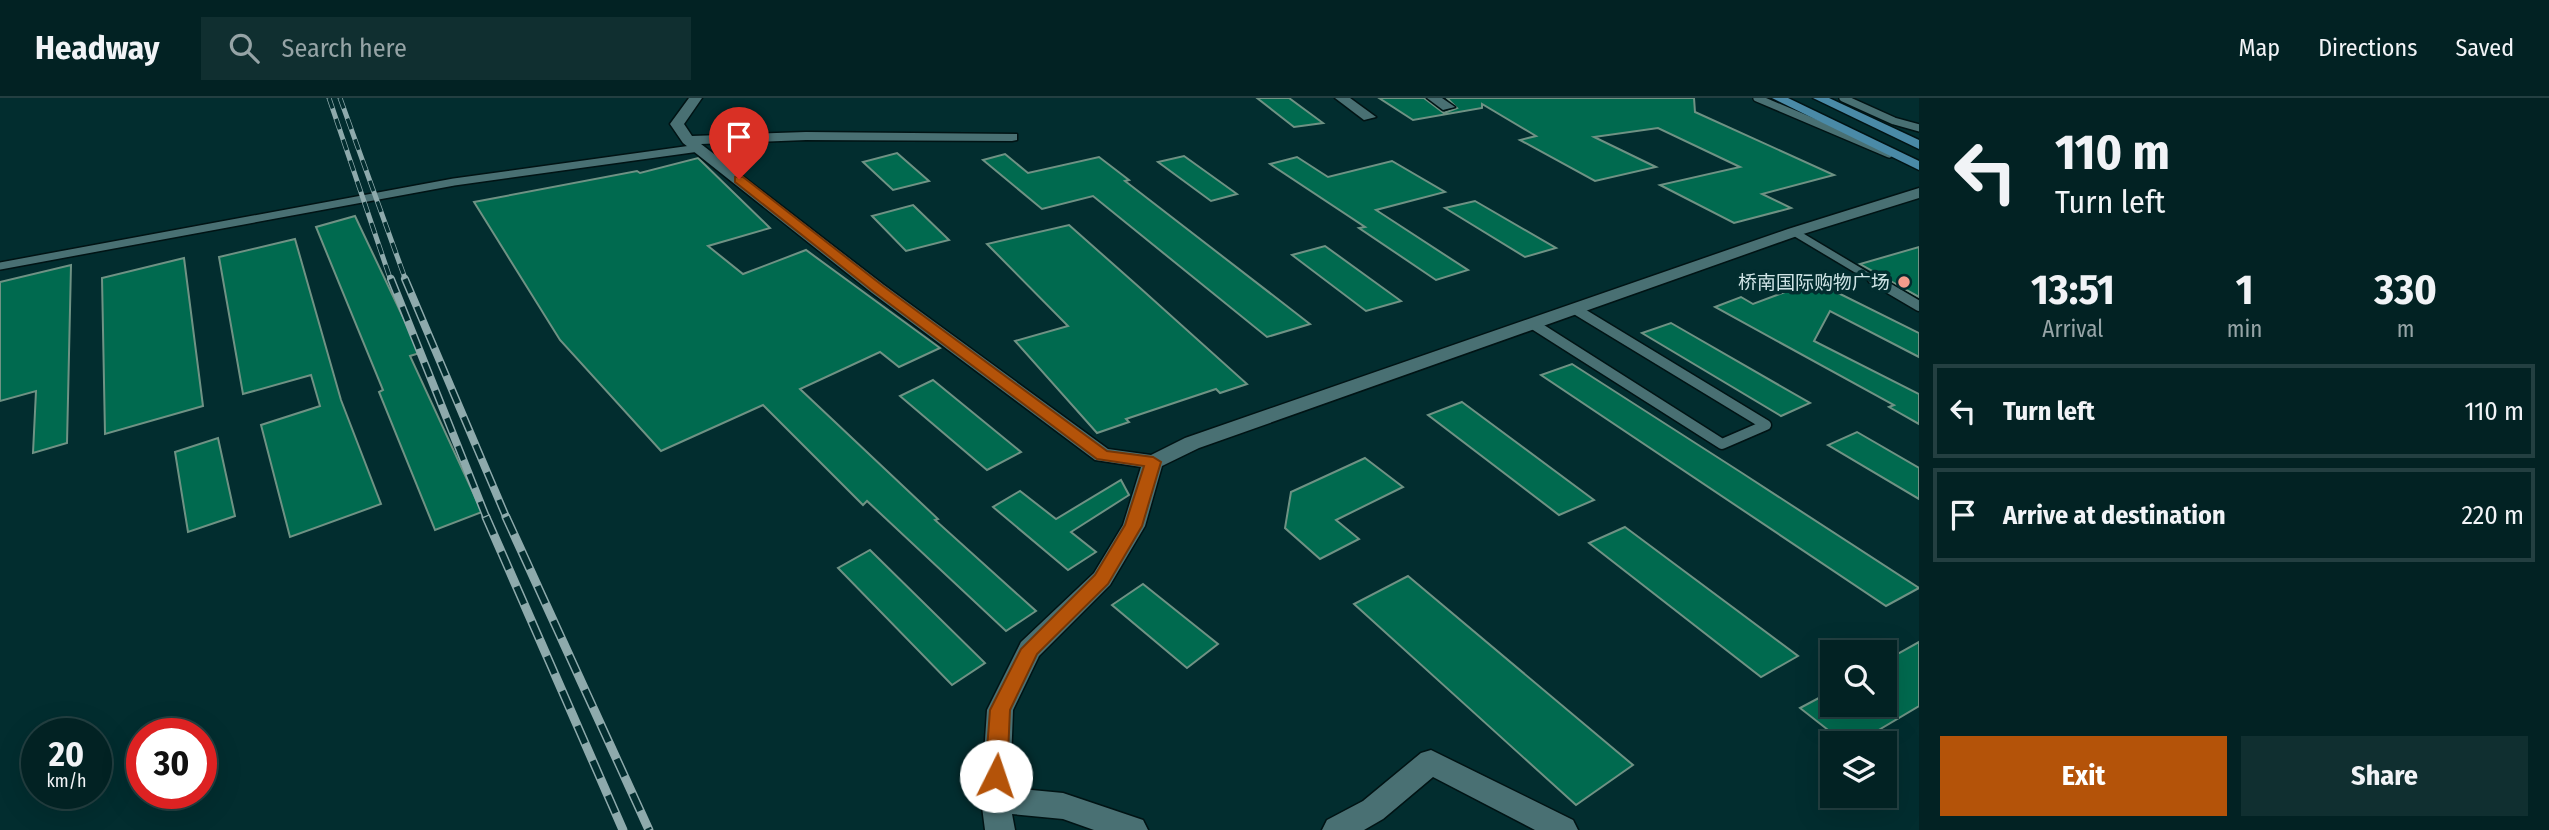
<!DOCTYPE html>
<meta charset="utf-8">
<style>
:root{--surface:#022223;--page:#102f30;--text:#f1f3f6;--muted:#96a4a6;--line:#233f41;--accent:#b45309}
body{margin:0;font-family:"Fira Sans Condensed","Noto Sans SC",sans-serif;background:var(--page);color:var(--text);height:100vh;display:flex;flex-direction:column;font-size:26px;white-space:nowrap}
*{box-sizing:border-box;margin:0}
p{font-size:23px;color:var(--muted)}
.icon{flex:none;width:38px;height:38px;fill:none;stroke:currentColor;stroke-width:2;stroke-linecap:round;stroke-linejoin:round}
.map{position:relative;flex:1;overflow:hidden}
.side{display:flex;flex-direction:column;background:var(--surface);width:630px}
.side>*{flex:none}
.banner{background:#022223;color:var(--text);overflow:hidden}
.tools{position:absolute;left:1820px;top:542px;display:grid;gap:14px}
.tools a{display:grid;place-items:center;width:77px;height:77px;border-radius:0px;background:var(--surface);box-shadow:0 7px 28px #0002,0 0 0 2px var(--line);font-size:35px}
.speed{position:absolute;left:21px;top:620px;display:flex;gap:14px;font-size:35px;font-weight:700;text-align:center}
.speed>*{display:grid;place-content:center;width:91px;height:91px;border-radius:50%;background:var(--surface);box-shadow:0 7px 28px #0002,0 0 0 2px var(--line);line-height:1}
.speed small{font-size:18px;font-weight:400}
.speed .limit{border:10px solid #d22;background:#fff;color:#111}
.pin{position:absolute;display:grid;place-items:center;width:60px;height:60px;color:#fff;margin:-72px -30px;border-radius:50% 50% 50% 0;rotate:-45deg;box-shadow:0 0 7px #0007}
.pin .icon{rotate:45deg}
.me{position:absolute;width:77px;margin:-38px;rotate:4deg;stroke-linejoin:round;filter:drop-shadow(0 0 5px #0008)}
.turn{display:flex;align-items:center;gap:24px;height:147px;padding:0 21px;font-size:32px}
.turn .icon{width:91px;height:91px;stroke-width:2.5}
.turn b{display:block;font-size:49px;line-height:60px}
.eta{display:flex;justify-content:space-evenly;align-items:center;height:119px;text-align:center}
.eta b{font-size:42px;font-weight:700;line-height:49px}
.cta{display:flex;gap:14px;margin-top:auto;padding:14px 21px}
.cta a{flex:1;height:80px;border-radius:0px;background:var(--accent);color:#fff;font-size:28px;font-weight:700;line-height:80px;text-align:center}
.cta a+a{background:var(--page);color:var(--text)}
ul{padding:0;list-style:none}
li{display:flex;align-items:center;gap:21px;height:94px;margin:0 14px 10px;padding:0 7px;border:4px solid var(--line);border-radius:0px}
li div{flex:1}
li b{display:block;font-size:26px}
li em{font-style:normal}
header{display:flex;align-items:center;gap:42px;box-sizing:border-box;height:98px;padding:0 35px;background:var(--surface);border-bottom:2px solid var(--line)}
header strong{font-size:33px}
nav{display:flex;gap:38px;margin-inline-start:auto;font-size:24px}
.search{width:490px;height:63px;background:var(--page);display:flex;align-items:center;gap:18px;box-sizing:border-box;padding:0 24px;border-radius:0px;color:var(--muted);font-size:26px}
main{display:flex;flex:1;min-height:0}
.map>svg:first-child{display:block}
.building{fill:#006a4f;stroke:#6f9284;stroke-width:2}
.lines{fill:none;stroke-linecap:round;stroke-linejoin:round}
.lane-far1-casing{stroke:#011314;stroke-width:10}
.lane-casing{stroke:#011314;stroke-width:13}
.street-casing{stroke:#011314;stroke-width:3}
.primary-casing{stroke:#011314;stroke-width:3}
.lane-far1{stroke:#497073;stroke-width:7}
.lane{stroke:#497073;stroke-width:10}
.street{fill:#497073;fill-rule:evenodd}
.primary{fill:#4a8aa7;fill-rule:evenodd}
.rail-far2-casing{stroke:#8eaaac;stroke-width:5}
.rail-far1-casing{stroke:#8eaaac;stroke-width:8}
.rail-casing{stroke:#8eaaac;stroke-width:9}
.rail-far2{stroke:#022d2f;stroke-width:3.5;stroke-dasharray:11;stroke-linecap:butt}
.rail-far1{stroke:#022d2f;stroke-width:5;stroke-dasharray:15;stroke-linecap:butt}
.rail{stroke:#022d2f;stroke-width:6;stroke-dasharray:19;stroke-linecap:butt}
.route{fill:#b45309;stroke:#753606;stroke-width:2}
.poi-dot{fill:#f49d8c;stroke:#022d2f;stroke-width:2.5}
.labels{text-anchor:middle;stroke-width:7;stroke-linejoin:round;paint-order:stroke}
.poi-label{font-size:19px;fill:#cfe4e6;stroke:#022d2f;text-anchor:end}
</style>
<header>
<strong>Headway</strong>
<div class="search"><svg class="icon" aria-label="search" viewBox="0 0 24 24"><circle cx="10" cy="10" r="6"/><path d="M15 15l6 6"/></svg>Search here</div>
<nav><a>Map</a><a>Directions</a><a>Saved</a></nav>
</header>
<main>
<div class="map">
<svg width="1919" height="732" viewBox="0 0 1919 732">
<rect width="100%" height="100%" fill="#022d2f"/>
<g class="building">
<polygon points="1257,0 1289,0 1323,25 1294,29"/>
<polygon points="1379,0 1424,0 1444,15 1457,10 1447,0 1694,0 1695,14 1834,77 1762,96 1791,110 1734,125 1660,87 1740,69 1658,30 1594,39 1656,69 1595,83 1520,42 1536,38 1482,6 1482,10 1413,22"/>
<polygon points="897,55 929,83 893,92 863,64"/>
<polygon points="1005,56 1028,75 1099,59 1129,82 1125,83 1310,226 1267,239 1093,98 1042,111 983,62"/>
<polygon points="1184,58 1237,96 1211,103 1158,64"/>
<polygon points="1297,59 1328,79 1392,63 1445,94 1376,112 1468,172 1436,182 1359,130 1365,129 1270,66"/>
<polygon points="698,60 770,130 708,148 743,176 806,152 940,250 899,269 880,254 800,291 938,421 935,422 1036,513 1006,533 867,403 863,407 763,307 661,353 560,242 474,104 637,73 640,75"/>
<polygon points="1475,103 1556,150 1525,159 1445,110"/>
<polygon points="913,107 949,142 906,153 872,118"/>
<polygon points="355,118 420,255 410,258 482,414 435,432 379,294 383,292 316,129"/>
<polygon points="1069,127 1139,189 1247,286 1220,295 1216,291 1126,321 1129,324 1097,335 1015,243 1068,228 987,146"/>
<polygon points="295,141 341,302 381,406 290,439 261,327 320,308 311,277 243,296 219,159"/>
<polygon points="1325,148 1401,203 1366,213 1292,157"/>
<polygon points="1919,149 1919,199 1860,166"/>
<polygon points="184,160 203,308 105,336 102,180"/>
<polygon points="71,167 67,345 33,355 36,293 0,303 0,184"/>
<polygon points="1814,183 1919,235 1919,259 1830,213 1814,243 1919,296 1919,326 1889,309 1894,307 1715,209 1741,199 1753,206"/>
<polygon points="1671,225 1810,305 1781,318 1642,235"/>
<polygon points="1572,266 1742,375 1919,490 1886,508 1541,277"/>
<polygon points="933,282 1021,354 987,372 900,298"/>
<polygon points="1462,304 1594,402 1559,417 1428,317"/>
<polygon points="1857,334 1919,370 1919,401 1828,347"/>
<polygon points="218,340 235,418 188,434 175,354"/>
<polygon points="1365,360 1403,389 1336,422 1359,441 1320,461 1285,430 1291,394"/>
<polygon points="1121,382 1129,397 1071,434 1096,454 1068,472 993,409 1020,393 1056,421"/>
<polygon points="1625,429 1798,558 1761,579 1589,445"/>
<polygon points="870,452 985,565 952,587 838,470"/>
<polygon points="1408,478 1633,667 1576,707 1354,506"/>
<polygon points="1143,486 1218,546 1187,570 1112,507"/>
<polygon points="1919,544 1919,608 1855,646 1846,646 1800,610 1832,593 1832,607 1885,607 1885,563"/>
</g>
<g class="lines">
<g class="lane-far1-casing">
<g id="lane-far1">
<polyline points="1757,0 1889,56"/>
<polyline points="1843,0 1894,23 1919,30"/>
<polyline points="1794,134 1876,183"/>
<polyline points="0,168 454,84 699,50"/>
</g>
</g>
<g class="lane-casing">
<g id="lane">
<polyline points="1873,181 1919,208"/>
<polyline points="1533,226 1722,346 1766,327 1575,211"/>
</g>
</g>
<g class="street-casing">
<g id="street">
<polygon points="689,0 702,0 684,26 692,38 806,34 1017,36 1017,42 1012,43 806,42 701,46 884,187 1108,351 1151,357 1185,340 1788,131 1919,90 1919,100 1800,137 1199,350 1162,368 1145,428 1110,487 1039,558 1013,612 1010,690 1063,695 1143,722 1148,732 1094,732 1063,721 1012,716 1015,732 985,732 981,701 987,612 1021,544 1094,475 1123,427 1141,369 1095,362 872,195 683,45 670,26"/>
<polygon points="1335,0 1350,0 1376,19 1364,22"/>
<polygon points="1427,0 1442,0 1455,9 1443,12"/>
<polygon points="1431,652 1573,722 1578,732 1535,732 1433,679 1383,721 1364,732 1322,732 1327,722 1363,703 1421,655"/>
</g>
</g>
<g class="primary-casing">
<g id="primary">
<polygon points="1772,0 1788,0 1919,63 1919,72"/>
<polygon points="1813,0 1829,0 1919,42 1919,51"/>
</g>
</g>
<use href="#lane-far1" class="lane-far1"/>
<use href="#lane" class="lane"/>
<use href="#street" class="street"/>
<use href="#primary" class="primary"/>
<g class="rail-far2-casing">
<g id="rail-far2">
<polyline points="329,0 391,183"/>
<polyline points="340,0 406,183"/>
</g>
</g>
<g class="rail-far1-casing">
<g id="rail-far1">
<polyline points="391,181 487,421"/>
<polyline points="405,181 507,421"/>
</g>
</g>
<g class="rail-casing">
<g id="rail">
<polyline points="486,419 623,732"/>
<polyline points="506,419 649,732"/>
</g>
</g>
<use href="#rail-far2" class="rail-far2"/>
<use href="#rail-far1" class="rail-far1"/>
<use href="#rail" class="rail"/>
</g>
<polygon class="route" points="735,79 743,79 883,188 1107,353 1153,359 1161,364 1142,428 1108,486 1037,556 1010,612 1007,678 1003,685 996,688 988,685 985,678 990,612 1021,551 1095,477 1125,427 1144,368 1097,361 874,194 735,84"/>
<circle class="poi-dot" cx="1904" cy="184" r="7"/>
<g class="labels">
<g class="poi-label">
<text x="1890" y="191">桥南国际购物广场</text>
</g>
</g>
</svg>
<div class="tools">
<a><svg class="icon" aria-label="search" viewBox="0 0 24 24"><circle cx="10" cy="10" r="6"/><path d="M15 15l6 6"/></svg></a>
<a><svg class="icon" aria-label="layers" viewBox="0 0 24 24"><path d="M12 4l9 5-9 5-9-5zM3 14l9 5 9-5"/></svg></a>
</div>
<div class="speed"><div>20<small>km/h</small></div><div class="limit">30</div></div>
<div class="pin" style="left:739px;top:81px;background:#d93025"><svg class="icon" aria-label="arrive" viewBox="0 0 24 24"><path d="M6 21V4h12l-3 4 3 4H6"/></svg></div>
<svg class="me" style="left:996px;top:678px" viewBox="-20 -20 40 40"><circle r="19" fill="#fff"/><path d="M0-13L10 11 0 6-10 11z" fill="#b45309"/></svg>
</div>
<section class="side">
<div class="banner">
<div class="turn"><svg class="icon" aria-label="left" viewBox="0 0 24 24"><path d="M17 20v-9H6M10 6l-5 5 5 5"/></svg><div><b>110 m</b>Turn left</div></div>
</div>
<div class="eta">
<div><b>13:51</b><p>Arrival</p></div>
<div><b>1</b><p>min</p></div>
<div><b>330</b><p>m</p></div>
</div>
<ul>
<li><svg class="icon" aria-label="left" viewBox="0 0 24 24"><path d="M17 20v-9H6M10 6l-5 5 5 5"/></svg><div><b>Turn left</b></div><em>110 m</em></li>
<li><svg class="icon" aria-label="arrive" viewBox="0 0 24 24"><path d="M6 21V4h12l-3 4 3 4H6"/></svg><div><b>Arrive at destination</b></div><em>220 m</em></li>
</ul>
<div class="cta"><a>Exit</a><a>Share</a></div>
</section>
</main>
